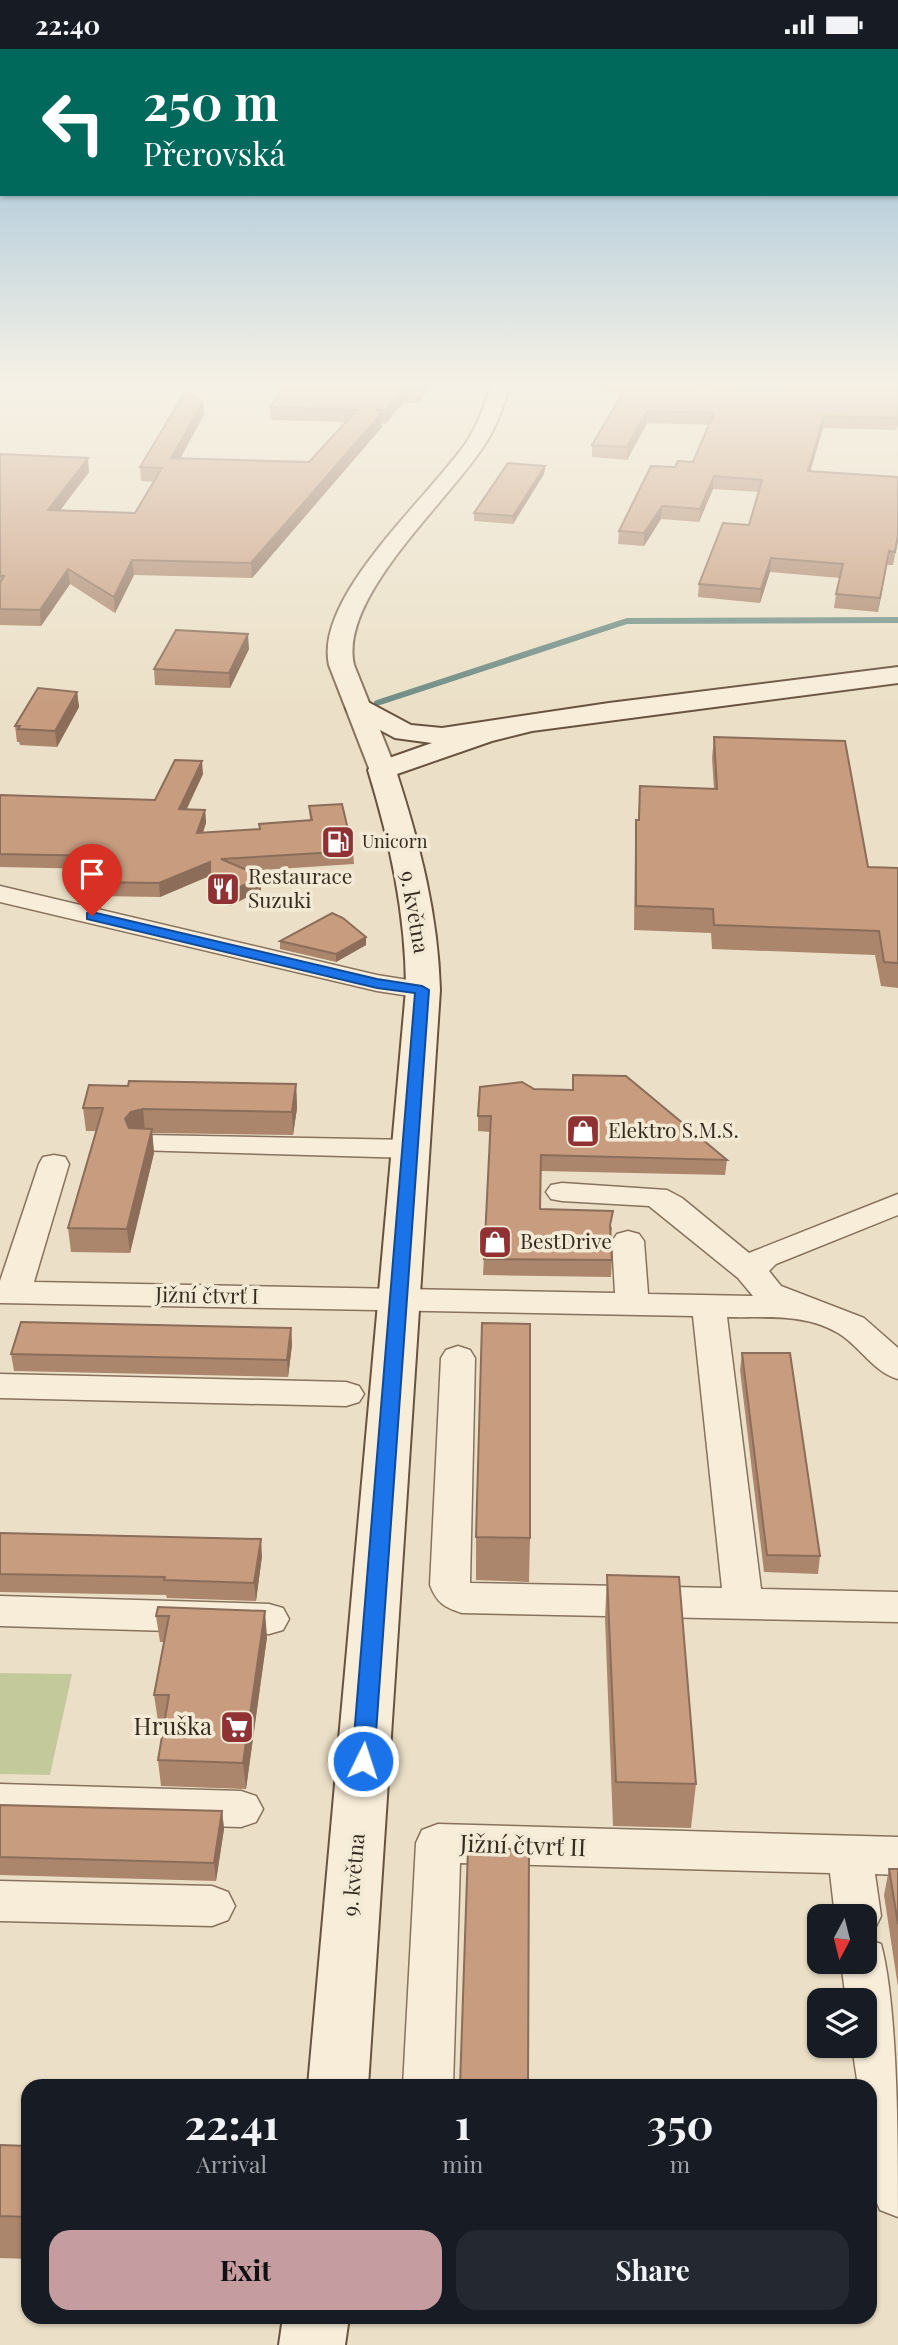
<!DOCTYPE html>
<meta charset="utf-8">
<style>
:root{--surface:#171b24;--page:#242831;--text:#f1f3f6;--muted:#9ea1a6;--accent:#c59c9f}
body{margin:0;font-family:"Playfair Display",serif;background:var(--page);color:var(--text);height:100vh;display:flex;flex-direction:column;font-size:26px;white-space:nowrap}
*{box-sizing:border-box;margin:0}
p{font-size:23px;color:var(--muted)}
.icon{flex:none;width:38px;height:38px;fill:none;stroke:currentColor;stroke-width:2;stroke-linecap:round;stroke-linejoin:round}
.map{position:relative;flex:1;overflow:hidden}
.side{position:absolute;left:21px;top:2030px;width:856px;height:245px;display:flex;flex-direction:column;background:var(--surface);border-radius:21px;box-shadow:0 2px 5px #0004}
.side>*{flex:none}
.hud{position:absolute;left:0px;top:0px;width:900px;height:147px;box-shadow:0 2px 5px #0004;background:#00695c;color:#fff;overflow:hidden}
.needle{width:46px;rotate:187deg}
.controls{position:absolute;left:807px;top:1855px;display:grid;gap:14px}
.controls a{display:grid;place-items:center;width:70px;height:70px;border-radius:14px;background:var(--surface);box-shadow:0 2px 5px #0004;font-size:35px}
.pin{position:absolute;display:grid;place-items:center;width:60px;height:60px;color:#fff;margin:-72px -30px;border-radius:50% 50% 50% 0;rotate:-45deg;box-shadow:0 0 7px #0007}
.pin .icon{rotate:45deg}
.me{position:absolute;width:77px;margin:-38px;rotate:4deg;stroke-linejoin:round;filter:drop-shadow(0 0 5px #0008)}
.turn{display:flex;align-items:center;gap:24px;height:147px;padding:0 28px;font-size:32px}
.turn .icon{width:91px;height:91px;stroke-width:2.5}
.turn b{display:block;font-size:49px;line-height:60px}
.eta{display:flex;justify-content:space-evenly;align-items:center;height:119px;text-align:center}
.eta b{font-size:42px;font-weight:700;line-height:49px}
.button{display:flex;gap:14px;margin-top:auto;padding:14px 28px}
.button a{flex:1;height:80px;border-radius:21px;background:var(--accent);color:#111;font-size:28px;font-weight:700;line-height:80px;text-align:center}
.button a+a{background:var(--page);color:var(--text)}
.status{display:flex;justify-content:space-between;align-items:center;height:49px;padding:0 35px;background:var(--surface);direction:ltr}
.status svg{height:19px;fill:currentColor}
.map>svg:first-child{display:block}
.green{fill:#c4c99b}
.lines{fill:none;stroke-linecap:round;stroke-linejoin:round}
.stream{stroke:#6f8d85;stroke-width:6}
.minor-casing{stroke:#86725d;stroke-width:3}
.tertiary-casing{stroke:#86725d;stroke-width:4}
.secondary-casing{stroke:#685340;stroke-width:4}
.minor{fill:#f7edd9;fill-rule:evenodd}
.tertiary{fill:#f7edd9;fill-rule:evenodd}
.secondary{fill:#f7edd9;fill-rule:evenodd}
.wall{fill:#ab866d}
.shaded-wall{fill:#8b6d59}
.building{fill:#c79c7f;stroke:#8b6d59;stroke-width:2}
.route{fill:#1a73e8;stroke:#114b97;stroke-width:2}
.labels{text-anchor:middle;stroke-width:7;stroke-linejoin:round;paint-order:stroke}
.far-poi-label{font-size:18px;fill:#372b20;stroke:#f3ead6;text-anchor:start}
.poi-label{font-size:21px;fill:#372b20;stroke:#f3ead6;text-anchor:start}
.street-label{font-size:21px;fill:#372b20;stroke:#f3ead6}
.near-poi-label{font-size:24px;fill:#372b20;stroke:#f3ead6;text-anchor:end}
.near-street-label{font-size:24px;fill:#372b20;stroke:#f3ead6}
</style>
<div class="status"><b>22:40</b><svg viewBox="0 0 49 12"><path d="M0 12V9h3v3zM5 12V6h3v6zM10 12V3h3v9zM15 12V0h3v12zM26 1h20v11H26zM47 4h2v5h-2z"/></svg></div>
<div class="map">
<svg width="898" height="2296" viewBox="0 0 898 2296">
<rect width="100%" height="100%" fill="#ebe0c7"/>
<polygon class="green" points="0,1624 72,1625 50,1726 0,1725"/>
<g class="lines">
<polyline class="stream" points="377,654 627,572 898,571"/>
<g class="minor-casing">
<g id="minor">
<polygon points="0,837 377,926 433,935 437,941 433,947 423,949 377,942 0,853"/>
<polygon points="145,1086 412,1091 423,1094 427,1100 423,1106 412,1109 134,1101 130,1095 134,1089"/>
<path d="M54,1106L65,1108L69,1115L34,1233L615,1244L612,1192L617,1185L628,1182L639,1185L644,1192L648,1245L753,1247L738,1229L649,1157L562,1152L551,1150L546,1143L551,1136L562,1134L667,1141L682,1149L749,1204L898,1145V1166L776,1215L769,1222L781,1237L864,1269L898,1299V1330C873,1323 860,1297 838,1284C804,1264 765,1269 727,1268L761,1540L898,1543V1573L462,1564C444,1558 437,1554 430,1536L441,1309L446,1301L458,1297L470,1301L475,1309L470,1534L722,1539L693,1267L0,1254V1232L39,1115L43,1108Z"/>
<polygon points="0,1325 346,1333 359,1337 364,1345 359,1353 346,1357 0,1349"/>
<polygon points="0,1547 269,1555 283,1559 289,1570 283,1581 269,1585 0,1577"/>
<polygon points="0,1735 241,1742 256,1747 263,1760 256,1773 241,1778 0,1771"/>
<polygon points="438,1775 898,1788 898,1826 875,1825 881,1867 874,1881 864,1885 864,1867 835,1867 830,1824 460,1814 453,2037 403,2037 416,1794 422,1781"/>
<polygon points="0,1832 212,1837 228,1843 235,1857 228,1871 212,1877 0,1872"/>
<path d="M864,1889L881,1895C898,1958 898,2096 898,2168L880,2161L872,2143L870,2125V2037H858L852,1997H864V1951H846L841,1913H864Z"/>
</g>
</g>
<g class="tertiary-casing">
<path id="tertiary" d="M492,335H510C504,356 497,377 485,395C450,451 338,548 354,616L396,721L392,727L382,729L372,727L329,616C314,548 428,449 466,394C478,376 485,355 492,335Z"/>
</g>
<g class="secondary-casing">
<g id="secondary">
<path d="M898,618V634L532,682L492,692L397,725C420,796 438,866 440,941L368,2037H308L406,941C406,865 390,793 368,721L372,715L432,694L395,689L350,665L346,659L350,653H368L411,676L442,679L609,654Z"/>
<polygon points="283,2268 349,2268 345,2296 279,2296"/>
</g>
</g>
<use href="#minor" class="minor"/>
<use href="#tertiary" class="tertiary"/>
<use href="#secondary" class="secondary"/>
</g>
<g class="wall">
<polygon points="429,335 419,354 403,354 385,375 382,374 382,378 252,529 134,526 115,564 70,535 41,577 0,576 0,405 89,423 60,461 135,464 154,433 141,432 140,418 204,366 180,410 309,413 346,373 271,371 270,358"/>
<polygon points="601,335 700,335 782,342 898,335 898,375 896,381 823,379 810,422 898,491 893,516 887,516 878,563 834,559 836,545 840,529 770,523 760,554 698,548 699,535 749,476 759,443 713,440 699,473 661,470 644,497 618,495 619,482 675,418 693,413 709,376 647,374 627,411 592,408 592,396 623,344 601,342"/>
<polygon points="545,417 544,425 513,475 474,472 474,464"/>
<polygon points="249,600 230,639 155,636 154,620"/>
<polygon points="77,643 79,658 57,698 20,696 19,693 17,693 15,677"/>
<polygon points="714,688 868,818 898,819 898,939 881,937 875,906 712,900 711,884 634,881 635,793 636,771 638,771 640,737 714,740 712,709"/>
<polygon points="203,725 187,760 205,761 206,774 203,784 259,780 310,772 309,757 353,802 354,815 248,822 261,827 261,841 230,857 211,849 210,827 160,848 95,847 93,833 97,820 0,818 0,746 155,751"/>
<polygon points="366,888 366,896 336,913 280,900 280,892"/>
<polygon points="573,1026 727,1111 725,1126 541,1122 540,1160 612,1178 611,1185 612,1211 611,1228 483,1226 490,1083 478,1082 478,1067 534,1040 572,1041"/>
<polygon points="296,1035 297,1059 293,1086 152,1084 154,1104 130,1204 71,1203 68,1179 96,1082 86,1082 83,1059 128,1037"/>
<polygon points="291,1279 292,1296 288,1328 14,1322 11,1305"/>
<polygon points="742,1304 820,1507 818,1525 764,1523 740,1321"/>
<polygon points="0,1484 262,1507 256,1552 167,1549 166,1546 0,1543"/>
<polygon points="476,1488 530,1489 529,1533 476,1531"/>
<polygon points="607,1526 696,1735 691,1779 613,1777 605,1570"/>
<polygon points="158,1558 267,1588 246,1740 161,1737 158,1711 165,1672 158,1672 154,1646 164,1593 160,1593 156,1567"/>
<polygon points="0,1756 222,1762 224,1780 216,1832 0,1826"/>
<polygon points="889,1820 898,1820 898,1938 884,1846"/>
<polygon points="0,2096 28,2097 28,2210 0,2209"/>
</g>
<g class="shaded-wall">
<polygon points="422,335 429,335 419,354 419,341"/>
<polygon points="403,341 403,354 385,375 385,361"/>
<polygon points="203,353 204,366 172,423 171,409"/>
<polygon points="647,362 647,374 627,411 627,398"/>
<polygon points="381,365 382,378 252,529 251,514"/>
<polygon points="824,367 823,379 807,434 808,422"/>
<polygon points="88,409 89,423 50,475 48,461"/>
<polygon points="545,417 544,425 513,475 513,467"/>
<polygon points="714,427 713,440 699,473 700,460"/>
<polygon points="662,457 661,470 644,497 644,484"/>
<polygon points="889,502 887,516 878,563 880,549"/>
<polygon points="771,509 770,523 760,554 761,540"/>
<polygon points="132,511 134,526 115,564 114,548"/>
<polygon points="68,520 70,535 41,577 40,561"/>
<polygon points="248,585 249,600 230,639 229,624"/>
<polygon points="77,643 79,658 57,698 55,682"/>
<polygon points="202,712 203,725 180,773 179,760"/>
<polygon points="205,761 206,774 198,797 197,784"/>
<polygon points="210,813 211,826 160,848 159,834"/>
<polygon points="261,827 261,841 230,857 229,844"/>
<polygon points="366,888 366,896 336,913 336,905"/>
<polygon points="296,1035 297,1059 293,1086 292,1063"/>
<polygon points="143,1060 145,1083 128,1094 125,1070 131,1063"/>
<polygon points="152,1080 154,1104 130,1204 127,1180"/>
<polygon points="291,1279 292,1296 288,1328 287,1311"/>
<polygon points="261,1490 262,1507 256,1552 254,1534"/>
<polygon points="265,1562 267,1588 246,1740 243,1714"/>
<polygon points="222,1762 224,1780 216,1832 214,1814"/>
</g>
<g class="building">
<polygon points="286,335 422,335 419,341 403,341 385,361 377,361 381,365 251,514 132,511 114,548 68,520 40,561 0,560 0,534 4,527 0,527 0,405 88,409 48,461 135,464 162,419 140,418 185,343 203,353 171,409 309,413 357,361 270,358"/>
<polygon points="628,335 697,335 782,342 785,335 898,335 898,369 824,367 808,422 898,428 898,486 895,503 889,502 880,549 836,545 843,515 771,509 761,540 699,535 723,474 749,476 762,431 714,427 700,460 662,457 644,484 619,482 651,417 675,418 678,412 693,413 714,364 647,362 627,398 592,396"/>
<polygon points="508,414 545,417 513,467 474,464"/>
<polygon points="176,581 248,585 229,624 154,620"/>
<polygon points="38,639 77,643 55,682 18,680 20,677 15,677"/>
<polygon points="714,688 845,692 868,818 898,819 898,914 884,913 879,882 714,876 713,860 636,857 636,771 639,771 640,737 717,740"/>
<polygon points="175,711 202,712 179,760 205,761 197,784 260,780 259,775 312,771 309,757 342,755 353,802 221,810 261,827 229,844 210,835 210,813 159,834 93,833 101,807 0,805 0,746 155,751"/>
<polygon points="332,864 343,869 366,888 336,905 280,892"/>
<polygon points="573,1026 626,1027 727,1111 541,1106 540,1160 613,1162 610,1176 612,1211 484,1210 491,1067 478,1067 480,1038 522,1033 534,1040 573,1041"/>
<polygon points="129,1032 296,1035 292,1063 143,1060 131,1063 125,1070 129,1079 152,1080 127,1180 68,1179 103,1059 83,1059 89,1036 128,1037"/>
<polygon points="21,1273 291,1279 287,1311 11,1305"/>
<polygon points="482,1274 530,1275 530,1489 476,1488"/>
<polygon points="742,1304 790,1304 820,1507 767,1506"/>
<polygon points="0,1484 261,1490 254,1534 164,1531 165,1528 0,1525"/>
<polygon points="607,1526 679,1528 696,1735 616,1733"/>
<polygon points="158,1558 265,1562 243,1714 158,1711 169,1646 154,1646 169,1567 156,1567"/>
<polygon points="0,1756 222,1762 214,1814 0,1808"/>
<polygon points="468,1799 529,1800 528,2037 460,2037"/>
<polygon points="889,1820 898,1820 898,1875"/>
<polygon points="0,2096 28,2097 28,2168 0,2167"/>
</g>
<linearGradient id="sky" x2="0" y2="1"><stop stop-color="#8eb8d5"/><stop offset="0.51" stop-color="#f6f1e6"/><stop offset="1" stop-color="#f6f1e6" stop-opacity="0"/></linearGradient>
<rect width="898" height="657" fill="url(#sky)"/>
<polygon class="route" points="92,863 377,930 422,937 429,941 374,1712 371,1718 363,1721 356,1718 352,1712 415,944 377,939 87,870 87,864"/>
<defs>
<g id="fuel-square" transform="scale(1.75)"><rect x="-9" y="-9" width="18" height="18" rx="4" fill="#903134" stroke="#f3ead6"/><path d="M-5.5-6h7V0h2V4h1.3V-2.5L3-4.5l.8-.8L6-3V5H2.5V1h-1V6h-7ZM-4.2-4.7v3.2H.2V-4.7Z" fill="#fff"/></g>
<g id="restaurant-square" transform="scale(1.75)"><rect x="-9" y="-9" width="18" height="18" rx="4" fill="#903134" stroke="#f3ead6"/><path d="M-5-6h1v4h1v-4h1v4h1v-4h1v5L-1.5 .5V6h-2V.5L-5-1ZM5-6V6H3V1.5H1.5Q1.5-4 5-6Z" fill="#fff"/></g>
<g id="shop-square" transform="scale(1.75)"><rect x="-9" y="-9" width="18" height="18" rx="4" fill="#903134" stroke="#f3ead6"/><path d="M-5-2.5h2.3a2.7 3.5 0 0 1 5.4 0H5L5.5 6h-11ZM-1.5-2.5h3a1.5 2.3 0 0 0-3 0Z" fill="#fff"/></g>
<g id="supermarket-square" transform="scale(1.75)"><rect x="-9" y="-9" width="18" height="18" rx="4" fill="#903134" stroke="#f3ead6"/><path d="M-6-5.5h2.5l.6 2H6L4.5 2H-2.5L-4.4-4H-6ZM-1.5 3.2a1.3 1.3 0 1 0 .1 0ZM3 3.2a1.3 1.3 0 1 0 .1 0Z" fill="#fff"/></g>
</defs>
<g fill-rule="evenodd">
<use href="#fuel-square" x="338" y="793"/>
<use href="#restaurant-square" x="223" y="840"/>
<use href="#shop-square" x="583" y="1082"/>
<use href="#shop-square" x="495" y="1193"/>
<use href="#supermarket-square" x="237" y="1678"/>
</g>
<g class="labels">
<g class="far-poi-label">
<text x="362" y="799">Unicorn</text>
</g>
<g class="poi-label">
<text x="248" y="835">Restaurace<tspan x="248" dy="24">Suzuki</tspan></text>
<text x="608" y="1089">Elektro S.M.S.</text>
<text x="520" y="1200">BestDrive</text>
</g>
<g class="street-label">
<text transform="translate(414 863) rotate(80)" y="7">9. května</text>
<text transform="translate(207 1247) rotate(1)" y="7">Jižní čtvrť I</text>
<text transform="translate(354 1826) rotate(-85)" y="7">9. května</text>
</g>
<g class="near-poi-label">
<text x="212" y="1686">Hruška</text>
</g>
<g class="near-street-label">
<text transform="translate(523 1797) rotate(2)" y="8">Jižní čtvrť II</text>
</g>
</g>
</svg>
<div class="controls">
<a><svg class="needle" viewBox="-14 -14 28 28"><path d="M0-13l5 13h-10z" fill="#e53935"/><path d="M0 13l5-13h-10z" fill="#9ea1a6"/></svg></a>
<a><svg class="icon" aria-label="layers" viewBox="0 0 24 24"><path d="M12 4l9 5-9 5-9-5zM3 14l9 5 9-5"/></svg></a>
</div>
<div class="pin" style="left:92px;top:867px;background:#d93025"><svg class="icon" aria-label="arrive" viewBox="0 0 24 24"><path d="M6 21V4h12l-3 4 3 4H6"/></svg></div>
<svg class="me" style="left:363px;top:1712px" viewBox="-20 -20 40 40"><circle r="17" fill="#1a73e8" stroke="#fff" stroke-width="3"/><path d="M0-11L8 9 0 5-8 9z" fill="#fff"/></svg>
<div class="hud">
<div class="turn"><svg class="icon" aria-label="left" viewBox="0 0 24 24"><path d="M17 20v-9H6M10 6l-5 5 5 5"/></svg><div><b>250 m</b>Přerovská</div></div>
</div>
<section class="side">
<div class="eta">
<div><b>22:41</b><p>Arrival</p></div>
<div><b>1</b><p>min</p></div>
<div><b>350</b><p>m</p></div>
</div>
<div class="button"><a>Exit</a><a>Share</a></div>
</section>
</div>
